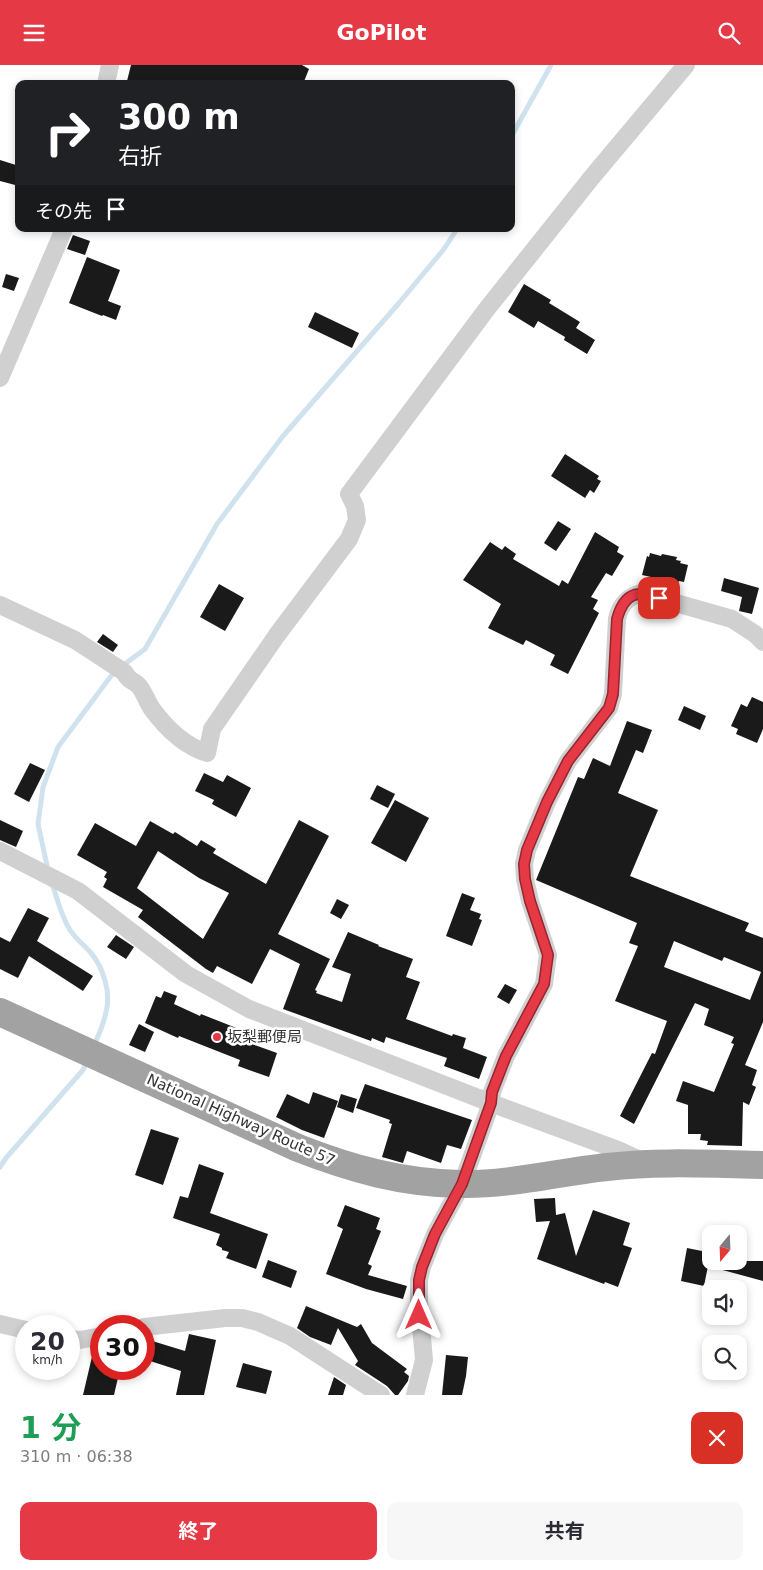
<!DOCTYPE html>
<html lang="ja">
<meta charset="utf-8">
<style>
:root{--surface:#fff;--page:#f7f7f7;--text:#2b2b33;--muted:#7c7c81;--accent:#e63946}
body{margin:0;font-family:"DejaVu Sans","Noto Sans JP",sans-serif;background:var(--page);color:var(--text);height:100vh;display:flex;flex-direction:column;font-size:19px;white-space:nowrap}
*{box-sizing:border-box;margin:0}
p{font-size:16px;color:var(--muted)}
.icon{flex:none;width:28px;height:28px;fill:none;stroke:currentColor;stroke-width:2;stroke-linecap:round;stroke-linejoin:round}
.map{position:relative;height:1330px;overflow:hidden}
.side{display:flex;flex-direction:column;background:var(--surface);flex:1}
.side>*{flex:none}
.banner{position:absolute;left:15px;top:15px;width:500px;height:152px;border-radius:10px;box-shadow:0 2px 8px #0003;background:#202124;color:#fff;overflow:hidden}
.needle{width:32px;rotate:199deg}
.fabs{position:absolute;left:702px;top:1160px;display:grid;gap:10px}
.fabs a{display:grid;place-items:center;width:45px;height:45px;border-radius:10px;background:var(--surface);box-shadow:0 2px 8px #0003;font-size:25px}
.speed{position:absolute;left:15px;top:1250px;display:flex;gap:10px;font-size:25px;font-weight:700;text-align:center}
.speed>*{display:grid;place-content:center;width:65px;height:65px;border-radius:50%;background:var(--surface);box-shadow:0 2px 8px #0003;line-height:1}
.speed small{font-size:12px;font-weight:400}
.speed .limit{border:8px solid #d22;background:#fff;color:#111}
.pin{position:absolute;display:grid;place-items:center;width:42px;height:42px;color:#fff;margin:-21px;border-radius:10px;box-shadow:0 2px 8px #0006}
.me{position:absolute;width:55px;margin:-28px;rotate:0deg;stroke-linejoin:round;filter:drop-shadow(0 0 4px #0008)}
.turn{display:flex;align-items:center;gap:18px;height:105px;padding:0 20px;font-size:22px}
.turn .icon{width:65px;height:65px;stroke-width:2.5}
.turn b{display:block;font-size:35px;line-height:42px}
.then{display:flex;align-items:center;height:48px;padding:0 20px;background:#0003;gap:10px;font-size:19px}
.round{display:grid;place-items:center;flex:none;width:52px;height:52px;border-radius:10px;background:var(--page)}
.head{display:flex;align-items:center;justify-content:space-between;height:85px;padding:0 20px}
h1{font-size:30px;font-weight:700;line-height:38px;color:#1e9e55}
.action{display:flex;gap:10px;margin-top:auto;padding:10px 20px}
.action a{flex:1;height:58px;border-radius:10px;background:var(--accent);color:#fff;font-size:20px;font-weight:700;line-height:58px;text-align:center}
.action a+a{background:var(--page);color:var(--text)}
header{display:flex;justify-content:space-between;align-items:center;height:65px;padding:0 20px;background:var(--accent);color:#fff;font-size:22px;font-weight:700}
.map>svg:first-child{display:block}
.lines{fill:none;stroke-linecap:round;stroke-linejoin:round}
.stream{stroke:#cfe2ee;stroke-width:5}
.building{fill:#1a1a1a;fill-rule:evenodd}
.minor{stroke:#d0d0d0;stroke-width:18}
.trunk{stroke:#a2a2a2;stroke-width:28}
.route-casing{stroke:#96252e;stroke-width:12}
.route{stroke:#e63946;stroke-width:9}
.poi-dot{fill:#e63946;stroke:#fff;stroke-width:2}
.labels{text-anchor:middle;stroke-width:5;stroke-linejoin:round;paint-order:stroke}
.poi-label{font-size:15px;fill:#333;stroke:#fff;text-anchor:start}
.street-label{font-size:15px;fill:#333;stroke:#fff}
</style>
<header><svg class="icon" aria-label="menu" viewBox="0 0 24 24"><path d="M4 6h16M4 12h16M4 18h16"/></svg>GoPilot<svg class="icon" aria-label="search" viewBox="0 0 24 24"><circle cx="10" cy="10" r="6"/><path d="M15 15l6 6"/></svg></header>
<div class="map">
<svg width="763" height="1330" viewBox="0 0 763 1330">
<rect width="100%" height="100%" fill="#fff"/>
<g class="lines">
<g class="stream">
<polyline points="511,72 551,0"/>
<polyline points="48,805 38,759 43,722 58,682 114,607 145,584 217,459 283,371 399,238 444,184 457,164"/>
<path d="M52,818C57,833 61,851 70,865C75,873 84,880 91,888C102,901 110,924 107,942C105,955 99,970 93,982"/>
<polyline points="0,1102 6,1093 83,1005 87,996"/>
</g>
</g>
<g class="building">
<polygon points="131,0 302,0 309,4 303,19 135,19 127,16"/>
<polygon points="0,95 19,101 19,121 0,116"/>
<polygon points="73,170 90,176 85,190 67,184"/>
<polygon points="87,192 120,205 108,236 121,241 116,255 103,250 102,251 69,238"/>
<polygon points="6,209 19,213 14,226 2,222"/>
<polygon points="524,219 551,235 549,238 580,257 576,263 595,275 587,289 564,275 565,272 538,256 534,263 508,247"/>
<polygon points="315,247 359,268 352,283 308,262"/>
<polygon points="565,389 599,411 597,414 601,416 594,428 590,425 585,433 551,411"/>
<polygon points="558,456 571,464 556,486 544,478"/>
<polygon points="595,467 619,482 617,487 624,491 612,511 606,508 591,532 598,535 593,544 599,548 568,609 550,600 555,590 526,575 523,580 488,563 501,539 463,515 490,477 502,485 505,481 516,489 513,494 559,521 562,515 568,519"/>
<polygon points="650,488 661,491 662,489 677,492 676,495 681,496 680,498 688,500 684,517 679,516 678,518 642,510 647,491 649,492"/>
<polygon points="724,513 759,523 752,549 739,546 742,532 721,526"/>
<polygon points="219,519 244,533 225,566 200,552"/>
<polygon points="103,569 118,580 113,587 97,577"/>
<polygon points="752,632 763,637 763,664 757,678 736,669 738,664 731,661 741,639 747,642"/>
<polygon points="684,641 706,651 700,665 678,655"/>
<path d="M627,656L652,665L643,688L636,685L618,728L658,745L630,811L749,858L745,866L763,873V957L745,1000L757,1005L752,1020L756,1022L749,1040L743,1037L742,1081L707,1080L708,1076L700,1075L701,1069H688V1040L676,1036L683,1016L714,1027L734,979L731,978L734,972L704,960L709,944L695,938L634,1059L620,1051L652,988L655,989L667,956L615,936L638,881L629,878L637,858L536,815L578,712L584,714L593,693L610,701ZM674,876L722,896L724,892L761,907L750,935L664,902Z"/>
<polygon points="30,698 45,705 29,737 14,729"/>
<polygon points="204,708 223,717 227,710 251,723 236,752 212,739 214,735 195,726"/>
<polygon points="377,720 395,729 388,743 370,734"/>
<polygon points="395,735 429,753 406,797 371,778"/>
<polygon points="0,755 23,766 16,782 0,775"/>
<path d="M299,755L329,771L278,869L330,894L315,925L317,926L316,928L342,937L351,909L332,902L348,867L379,880L378,881L413,894L406,912L420,917L406,954L452,971L453,969L466,973L463,983L487,992L479,1014L444,1001L447,993L386,972L384,978L372,973L371,976L283,944L300,899L270,884L252,919L217,901L213,908L206,904L138,852L143,845L103,822L107,814L104,812L107,807L77,790L95,758L136,781L150,756L173,769L175,767L197,781L201,775L216,784L213,788L266,819ZM158,786L199,813L229,828L203,874L137,823Z"/>
<polygon points="462,828 475,833 470,845 481,849 479,854 482,855 472,881 446,871"/>
<polygon points="337,834 349,840 341,854 330,848"/>
<polygon points="28,843 49,853 37,876 93,911 83,926 29,891 18,913 0,904 0,872 10,877"/>
<polygon points="116,870 134,882 126,894 107,882"/>
<polygon points="505,919 517,925 509,939 497,932"/>
<polygon points="164,926 177,931 174,939 200,951 201,949 244,966 241,975 277,988 269,1012 238,1001 240,995 179,971 178,973 145,958 156,931 161,933"/>
<polygon points="139,959 154,967 145,987 129,980"/>
<polygon points="365,1019 472,1055 461,1084 447,1080 441,1098 407,1086 403,1098 382,1092 392,1059 389,1058 390,1055 356,1043"/>
<polygon points="313,1027 338,1036 324,1073 302,1065 276,1052 287,1029 309,1039"/>
<polygon points="341,1029 357,1034 353,1048 337,1042"/>
<polygon points="151,1064 179,1073 163,1120 135,1110"/>
<polygon points="199,1099 224,1108 210,1148 268,1169 256,1204 226,1193 229,1187 222,1185 222,1183 216,1180 220,1169 173,1153 180,1131 188,1133"/>
<polygon points="555,1133 556,1150 565,1148 576,1191 593,1145 630,1158 623,1180 632,1183 618,1222 605,1217 604,1219 537,1194 550,1156 536,1157 534,1134"/>
<polygon points="345,1140 380,1153 376,1164 381,1166 368,1199 372,1201 368,1210 407,1221 403,1234 366,1224 326,1209 343,1164 337,1161"/>
<polygon points="687,1183 707,1187 705,1196 763,1196 763,1216 708,1201 704,1221 681,1216"/>
<polygon points="268,1195 297,1206 291,1223 262,1212"/>
<polygon points="306,1241 357,1262 361,1259 372,1278 407,1304 404,1307 409,1311 408,1316 398,1330 395,1330 387,1321 355,1300 358,1296 338,1263 331,1280 310,1272 297,1263"/>
<polygon points="189,1269 216,1275 204,1330 176,1330 181,1306 144,1294 149,1275 185,1286"/>
<polygon points="101,1282 101,1304 120,1304 114,1330 83,1330 94,1283"/>
<polygon points="446,1290 468,1292 466,1311 462,1330 442,1330"/>
<polygon points="243,1298 272,1306 266,1329 236,1322"/>
<polygon points="334,1312 346,1320 343,1330 328,1330"/>
</g>
<g class="lines">
<g class="minor">
<polyline points="106,19 110,0"/>
<polyline points="0,313 64,164"/>
<path d="M0,540L75,575L124,607C130,617 131,614 138,620C144,626 147,637 152,644C166,663 185,681 207,688L212,664L277,570L349,474L357,455L355,441L349,429L486,245L592,112L686,0"/>
<polyline points="0,786 78,826 186,909 249,944 491,1038 618,1085 644,1097"/>
<polyline points="0,1259 26,1265"/>
<polyline points="144,1262 225,1253 242,1253 258,1257 290,1271 381,1330"/>
<polyline points="69,1274 80,1275 101,1271"/>
<path d="M415,1330L424,1295L421,1261L419,1250V1215L422,1202L435,1169L462,1119L491,1038L492,1027L506,991L544,919L548,890L530,836L525,814L524,799L527,785L547,737L568,696L609,643L613,629L617,554C620,540 627,532 641,528L732,554L755,569L763,577"/>
</g>
<path class="trunk" d="M0,947L298,1083C352,1104 402,1118 460,1119C510,1120 559,1107 607,1102C659,1096 711,1099 763,1100"/>
</g>
<g class="lines">
<g class="route-casing">
<path id="route" d="M419,1250V1215L422,1202L435,1169L462,1119L491,1038L492,1027L506,991L544,919L548,890L530,836L525,814L524,799L527,785L547,737L568,696L609,643L613,629L617,554C620,543 626,530 639,529C645,528 653,532 659,533"/>
</g>
<use href="#route" class="route"/>
</g>
<circle class="poi-dot" cx="217" cy="972" r="5"/>
<g class="labels">
<g class="poi-label">
<text x="227" y="977">坂梨郵便局</text>
</g>
<g class="street-label">
<text transform="translate(241 1055) rotate(24)" y="5">National Highway Route 57</text>
</g>
</g>
</svg>
<div class="fabs">
<a><svg class="needle" viewBox="-14 -14 28 28"><path d="M0-13l5 13h-10z" fill="#e53935"/><path d="M0 13l5-13h-10z" fill="#7c7c81"/></svg></a>
<a><svg class="icon" aria-label="sound" viewBox="0 0 24 24"><path d="M4 9h4l5-4v14l-5-4H4zM17 9q2 3 0 6"/></svg></a>
<a><svg class="icon" aria-label="search" viewBox="0 0 24 24"><circle cx="10" cy="10" r="6"/><path d="M15 15l6 6"/></svg></a>
</div>
<div class="speed"><div>20<small>km/h</small></div><div class="limit">30</div></div>
<div class="pin" style="left:659px;top:533px;background:#d93025"><svg class="icon" aria-label="arrive" viewBox="0 0 24 24"><path d="M6 21V4h12l-3 4 3 4H6"/></svg></div>
<svg class="me" style="left:419px;top:1250px" viewBox="-20 -20 40 40"><path d="M0-17L14 15 0 8-14 15z" fill="#e63946" stroke="#fff" stroke-width="4"/></svg>
<div class="banner">
<div class="turn"><svg class="icon" aria-label="right" viewBox="0 0 24 24"><path d="M7 20v-9h11M14 6l5 5-5 5"/></svg><div><b>300 m</b>右折</div></div>
<div class="then">その先<svg class="icon" aria-label="arrive" viewBox="0 0 24 24"><path d="M6 21V4h12l-3 4 3 4H6"/></svg></div>
</div>
</div>
<section class="side">
<div class="head"><div><h1>1 分</h1><p>310 m · 06:38</p></div><a class="round" style="background:#d93025;color:#fff"><svg class="icon" aria-label="close" viewBox="0 0 24 24"><path d="M6 6l12 12M18 6L6 18"/></svg></a></div>
<div class="action"><a>終了</a><a>共有</a></div>
</section>
